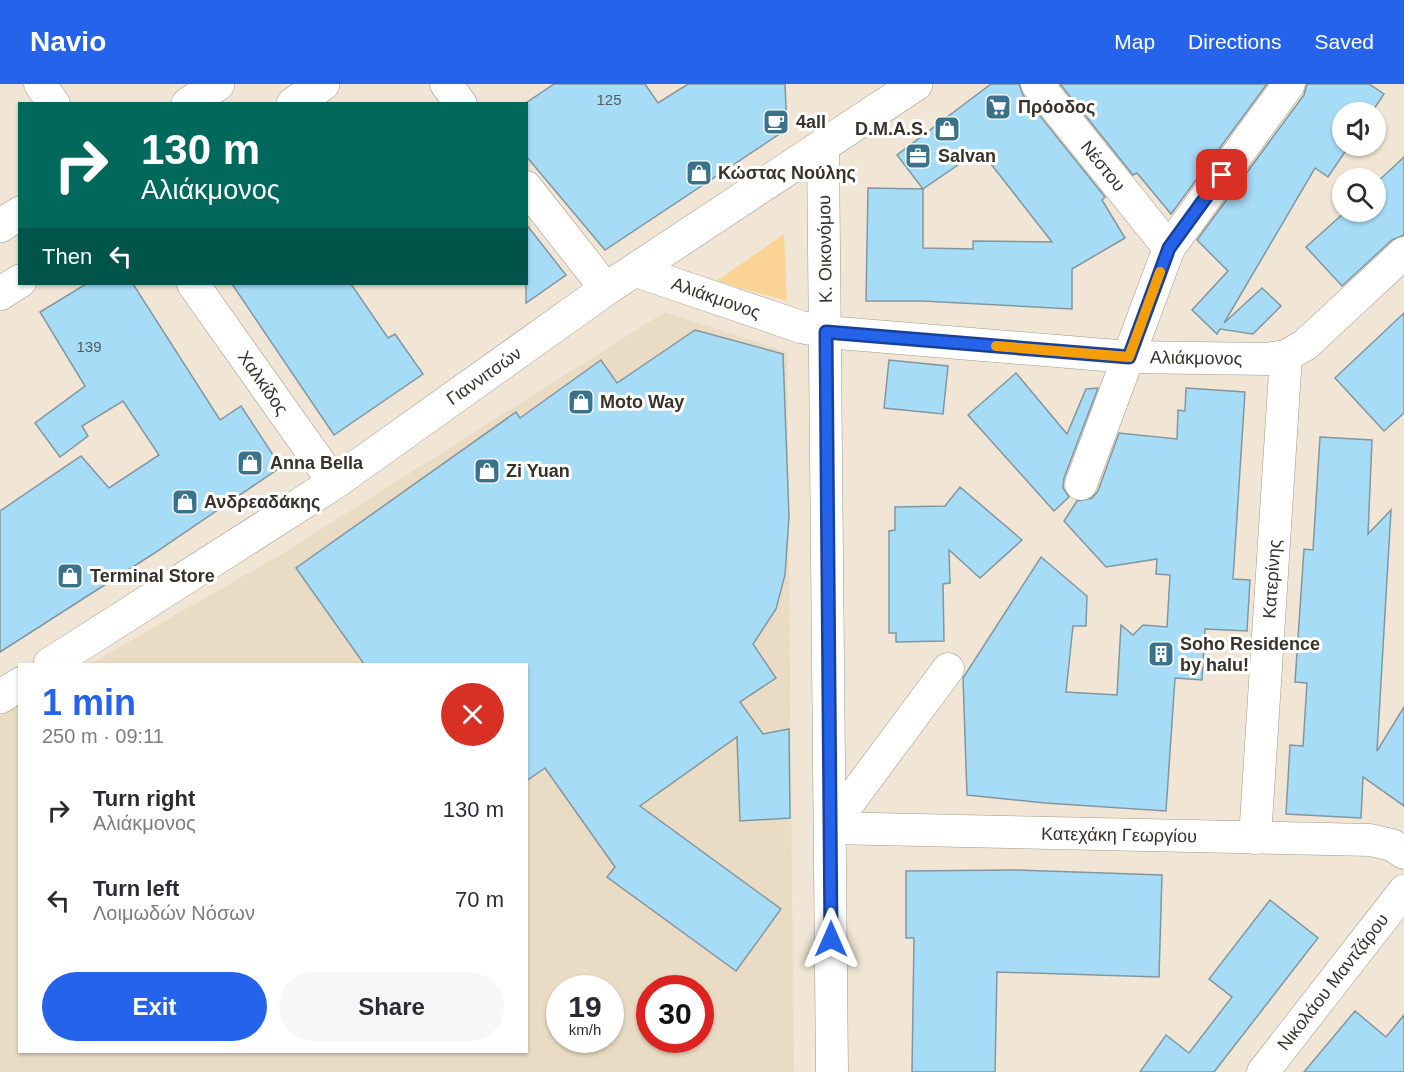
<!DOCTYPE html>
<meta charset="utf-8">
<style>
:root{--surface:#fff;--page:#f7f7f7;--text:#2b2b33;--muted:#7c7c81;--accent:#2563eb}
body{margin:0;font-family:Helvetica,sans-serif;background:var(--page);color:var(--text);height:100vh;display:flex;flex-direction:column;font-size:22px;white-space:nowrap}
*{box-sizing:border-box;margin:0}
p{font-size:20px;color:var(--muted)}
.icon{flex:none;width:33px;height:33px;fill:none;stroke:currentColor;stroke-width:2;stroke-linecap:round;stroke-linejoin:round}
.map{position:relative;flex:1;overflow:hidden}
.panel{position:absolute;left:18px;top:579px;width:510px;height:390px;display:flex;flex-direction:column;background:var(--surface);border-radius:0px;box-shadow:0 2px 4px #0004}
.panel>*{flex:none}
.banner{position:absolute;left:18px;top:18px;width:510px;height:183px;border-radius:0px;box-shadow:0 2px 4px #0004;background:#00695c;color:#fff;overflow:hidden}
.tools{position:absolute;left:1332px;top:18px;display:grid;gap:12px}
.tools a{display:grid;place-items:center;width:54px;height:54px;border-radius:50%;background:var(--surface);box-shadow:0 2px 4px #0004;font-size:30px}
.speed{position:absolute;left:546px;top:891px;display:flex;gap:12px;font-size:30px;font-weight:700;text-align:center}
.speed>*{display:grid;place-content:center;width:78px;height:78px;border-radius:50%;background:var(--surface);box-shadow:0 2px 4px #0004;line-height:1}
.speed small{font-size:15px;font-weight:400}
.speed .limit{border:9px solid #d22;background:#fff;color:#111}
.pin{position:absolute;display:grid;place-items:center;width:51px;height:51px;color:#fff;margin:-26px;border-radius:12px;box-shadow:0 3px 9px #0006}
.me{position:absolute;width:66px;margin:-33px;rotate:0deg;stroke-linejoin:round;filter:drop-shadow(0 0 4px #0008)}
.turn{display:flex;align-items:center;gap:21px;height:126px;padding:0 24px;font-size:27px}
.turn .icon{width:78px;height:78px;stroke-width:2.5}
.turn b{display:block;font-size:42px;line-height:51px}
.then{display:flex;align-items:center;height:57px;padding:0 24px;background:#0003;gap:12px;font-size:22px}
.round{display:grid;place-items:center;flex:none;width:63px;height:63px;border-radius:32px;background:var(--page)}
.head{display:flex;align-items:center;justify-content:space-between;height:102px;padding:0 24px}
h1{font-size:36px;font-weight:700;line-height:45px;color:var(--accent)}
.cta{display:flex;gap:12px;margin-top:auto;padding:12px 24px}
.cta a{flex:1;height:69px;border-radius:36px;background:var(--accent);color:#fff;font-size:24px;font-weight:700;line-height:69px;text-align:center}
.cta a+a{background:var(--page);color:var(--text)}
ul{padding:0;list-style:none}
li{display:flex;align-items:center;gap:18px;height:90px;padding:0 24px}
li div{flex:1}
li b{display:block;font-size:22px}
li em{font-style:normal}
header{display:flex;align-items:center;gap:36px;box-sizing:border-box;height:84px;padding:0 30px;background:var(--accent);color:#fff}
header strong{font-size:28px}
nav{display:flex;gap:33px;margin-inline-start:auto;font-size:21px}
.map>svg:first-child{display:block}
.built{fill:#eadcc4;fill-rule:evenodd}
.green{fill:#fad395}
.building{fill:#a7dcf7;stroke:#8396a0;stroke-width:1.5;fill-rule:evenodd}
.lines{fill:none;stroke-linecap:round;stroke-linejoin:round}
.street-casing{stroke:#a29888;stroke-width:33}
.secondary-casing{stroke:#a29888;stroke-width:34}
.primary-casing{stroke:#a29888;stroke-width:34}
.street{stroke:#fff;stroke-width:32}
.secondary{stroke:#fff;stroke-width:33}
.primary{stroke:#fff;stroke-width:33}
.route-casing{stroke:#184099;stroke-width:15}
.route{stroke:#2563eb;stroke-width:10}
.slow{stroke:#f59e0b;stroke-width:10}
.labels{text-anchor:middle;stroke-width:6;stroke-linejoin:round;paint-order:stroke}
.number-label{font-size:15px;fill:#535c5f}
.poi-label{font-size:18px;font-weight:bold;fill:#37322c;stroke:#fff;text-anchor:start}
.street-label{font-size:18px;fill:#37322c;stroke:#fff}
</style>
<header>
<strong>Navio</strong>
<nav><a>Map</a><a>Directions</a><a>Saved</a></nav>
</header>
<div class="map">
<svg width="1404" height="988" viewBox="0 0 1404 988">
<rect width="100%" height="100%" fill="#f1e6d5"/>
<path class="built" d="M665,228L787,268L794,988H0V632L19,621L20,968H526V580H90L280,471ZM560,904H610V956H560ZM650,904H700V956H650Z"/>
<polygon class="green" points="784,150 787,217 717,197"/>
<g class="building">
<polygon points="554,0 645,0 658,19 688,0 785,0 787,45 605,166 526,72 526,19"/>
<path d="M991,0H1019L1023,11L1105,113L1102,116L1125,154L1072,185V225L922,217H866L868,104L923,105L897,71ZM980,66L1052,158L973,157V165L923,164V105Z"/>
<polygon points="1060,0 1267,0 1171,130 1137,89 1133,91"/>
<polygon points="1307,0 1369,0 1384,10 1372,28 1342,28 1342,62 1349,62 1328,93 1315,84 1224,239 1262,204 1281,222 1253,250 1220,245 1217,250 1192,226 1228,187 1197,156 1304,11"/>
<polygon points="1404,73 1404,151 1392,156 1342,202 1306,163 1345,128 1376,128 1376,99"/>
<polygon points="526,140 566,191 526,219"/>
<polygon points="86,200 133,200 220,336 241,322 281,383 153,470 0,568 0,427 81,372 109,404 159,371 123,317 82,342 88,352 60,373 35,339 85,302 40,228"/>
<polygon points="232,200 351,200 388,254 395,250 423,290 334,351"/>
<polygon points="1404,229 1404,329 1384,347 1335,294"/>
<polygon points="695,246 783,270 789,432 785,491 776,525 753,560 776,594 740,618 763,650 789,645 790,734 740,737 737,653 640,722 781,825 736,887 607,793 615,783 545,684 526,697 526,580 364,580 296,484 516,328 520,334 601,276 617,299"/>
<polygon points="889,276 948,282 943,330 884,324"/>
<polygon points="1016,289 1067,350 1086,305 1098,304 1064,394 1063,404 1069,413 1054,427 968,331"/>
<polygon points="1186,304 1245,308 1233,495 1250,496 1247,547 1205,545 1202,596 1175,594 1166,727 1045,719 967,711 963,594 1041,473 1087,512 1086,542 1073,542 1066,608 1117,611 1121,541 1133,551 1143,541 1167,543 1170,491 1156,490 1157,475 1106,483 1064,437 1077,417 1092,414 1098,407 1119,349 1177,355 1178,326 1185,327"/>
<polygon points="1320,353 1372,356 1368,450 1391,426 1377,667 1404,623 1404,722 1363,693 1361,734 1286,730 1290,661 1303,662 1307,599 1295,598 1304,465 1313,466"/>
<polygon points="960,403 1022,456 980,494 949,466 950,499 943,500 944,557 896,558 896,549 889,549 889,447 895,446 895,423 945,422"/>
<polygon points="1015,786 1162,791 1159,893 997,888 995,988 912,988 914,854 906,854 906,787"/>
<polygon points="1270,816 1318,854 1214,988 1140,988 1166,951 1189,969 1232,913 1209,895"/>
<polygon points="1355,927 1386,953 1404,931 1404,988 1304,988"/>
</g>
<g class="lines">
<g class="street-casing">
<g id="street">
<polyline points="40,0 54,20"/>
<polyline points="446,0 461,20"/>
<polyline points="1037,0 1169,164"/>
<polyline points="823,62 832,988"/>
<polyline points="526,103 606,205"/>
<polyline points="636,187 801,243 826,248 1129,273 1266,275 1286,272 1305,261 1404,169"/>
<polyline points="193,200 334,399"/>
<polyline points="1081,400 1169,164 1289,0"/>
<polyline points="830,744 1370,756 1392,761 1404,769"/>
<polyline points="830,744 948,585"/>
<polyline points="1255,754 1286,272"/>
<polyline points="1263,988 1404,807"/>
</g>
</g>
<g class="secondary-casing">
<g id="secondary">
<polyline points="50,580 334,399 606,205 916,0"/>
<polyline points="0,613 20,600"/>
</g>
</g>
<g class="primary-casing">
<g id="primary">
<polyline points="188,20 218,0"/>
<polyline points="293,20 323,0"/>
<polyline points="0,142 20,129"/>
<polyline points="0,210 20,197"/>
</g>
</g>
<use href="#street" class="street"/>
<use href="#secondary" class="secondary"/>
<use href="#primary" class="primary"/>
</g>
<g class="lines">
<g class="route-casing">
<polyline id="route" points="831,855 826,248 1129,273 1169,164 1222,91"/>
</g>
<use href="#route" class="route"/>
<polyline class="slow" points="996,262 1129,273 1160,188"/>
</g>
<defs>
<g id="supermarket-square" transform="scale(1.35)"><rect x="-9" y="-9" width="18" height="18" rx="4" fill="#3a728c" stroke="#fff"/><path d="M-6-5.5h2.5l.6 2H6L4.5 2H-2.5L-4.4-4H-6ZM-1.5 3.2a1.3 1.3 0 1 0 .1 0ZM3 3.2a1.3 1.3 0 1 0 .1 0Z" fill="#fff"/></g>
<g id="cafe-square" transform="scale(1.35)"><rect x="-9" y="-9" width="18" height="18" rx="4" fill="#3a728c" stroke="#fff"/><path d="M-5.5-4.5H6V0H3Q3 3.5 0 3.5H-2.5Q-5.5 3.5-5.5 0ZM3-3.2v2h1.7v-2ZM-6 4.5H4V6H-6Z" fill="#fff"/></g>
<g id="shop-square" transform="scale(1.35)"><rect x="-9" y="-9" width="18" height="18" rx="4" fill="#3a728c" stroke="#fff"/><path d="M-5-2.5h2.3a2.7 3.5 0 0 1 5.4 0H5L5.5 6h-11ZM-1.5-2.5h3a1.5 2.3 0 0 0-3 0Z" fill="#fff"/></g>
<g id="office-square" transform="scale(1.35)"><rect x="-9" y="-9" width="18" height="18" rx="4" fill="#3a728c" stroke="#fff"/><path d="M-6-3h4V-5.5h4V-3h4V5H-6ZM-1-4.5V-3h2v-1.5ZM-6 0V1H6V0Z" fill="#fff"/></g>
<g id="building-square" transform="scale(1.35)"><rect x="-9" y="-9" width="18" height="18" rx="4" fill="#3a728c" stroke="#fff"/><path d="M-4-6H4V6H1V3H-1V6H-4ZM-2.5-4.3h1.7v1.8h-1.7ZM.8-4.3h1.7v1.8H.8ZM-2.5-1h1.7V.8h-1.7ZM.8-1h1.7V.8H.8Z" fill="#fff"/></g>
</defs>
<g fill-rule="evenodd">
<use href="#supermarket-square" x="998" y="23"/>
<use href="#cafe-square" x="776" y="38"/>
<use href="#shop-square" x="947" y="45"/>
<use href="#office-square" x="918" y="72"/>
<use href="#shop-square" x="699" y="89"/>
<use href="#shop-square" x="581" y="318"/>
<use href="#shop-square" x="250" y="379"/>
<use href="#shop-square" x="487" y="387"/>
<use href="#shop-square" x="185" y="418"/>
<use href="#shop-square" x="70" y="492"/>
<use href="#building-square" x="1161" y="570"/>
</g>
<g class="labels">
<g class="number-label">
<text x="609" y="21">125</text>
<text x="89" y="268">139</text>
</g>
<g class="poi-label">
<text x="1018" y="29">Πρόοδος</text>
<text x="796" y="44">4all</text>
<text x="928" y="51" text-anchor="end">D.M.A.S.</text>
<text x="938" y="78">Salvan</text>
<text x="718" y="95">Κώστας Νούλης</text>
<text x="600" y="324">Moto Way</text>
<text x="270" y="385">Anna Bella</text>
<text x="506" y="393">Zi Yuan</text>
<text x="204" y="424">Ανδρεαδάκης</text>
<text x="90" y="498">Terminal Store</text>
<text x="1180" y="566">Soho Residence<tspan x="1180" dy="21">by halu!</tspan></text>
</g>
<g class="street-label">
<text transform="translate(1103 82) rotate(51)" y="6">Νέστου</text>
<text transform="translate(825 165) rotate(-91)" y="6">Κ. Οικονόμου</text>
<text transform="translate(716 214) rotate(19)" y="6">Αλιάκμονος</text>
<text transform="translate(1196 274) rotate(1)" y="6">Αλιάκμονος</text>
<text transform="translate(484 292) rotate(-35)" y="6">Γιαννιτσών</text>
<text transform="translate(263 299) rotate(55)" y="6">Χαλκίδος</text>
<text transform="translate(1272 495) rotate(-86)" y="6">Κατερίνης</text>
<text transform="translate(1119 751) rotate(1)" y="6">Κατεχάκη Γεωργίου</text>
<text transform="translate(1333 898) rotate(-52)" y="6">Νικολάου Μαντζάρου</text>
</g>
</g>
</svg>
<div class="tools">
<a><svg class="icon" aria-label="sound" viewBox="0 0 24 24"><path d="M4 9h4l5-4v14l-5-4H4zM17 9q2 3 0 6"/></svg></a>
<a><svg class="icon" aria-label="search" viewBox="0 0 24 24"><circle cx="10" cy="10" r="6"/><path d="M15 15l6 6"/></svg></a>
</div>
<div class="speed"><div>19<small>km/h</small></div><div class="limit">30</div></div>
<div class="pin" style="left:1222px;top:91px;background:#d93025"><svg class="icon" aria-label="arrive" viewBox="0 0 24 24"><path d="M6 21V4h12l-3 4 3 4H6"/></svg></div>
<svg class="me" style="left:831px;top:855px" viewBox="-20 -20 40 40"><path d="M0-17L14 15 0 8-14 15z" fill="#2563eb" stroke="#fff" stroke-width="4"/></svg>
<div class="banner">
<div class="turn"><svg class="icon" aria-label="right" viewBox="0 0 24 24"><path d="M7 20v-9h11M14 6l5 5-5 5"/></svg><div><b>130 m</b>Αλιάκμονος</div></div>
<div class="then">Then<svg class="icon" aria-label="left" viewBox="0 0 24 24"><path d="M17 20v-9H6M10 6l-5 5 5 5"/></svg></div>
</div>
<section class="panel">
<div class="head"><div><h1>1 min</h1><p>250 m · 09:11</p></div><a class="round" style="background:#d93025;color:#fff"><svg class="icon" aria-label="close" viewBox="0 0 24 24"><path d="M6 6l12 12M18 6L6 18"/></svg></a></div>
<ul>
<li><svg class="icon" aria-label="right" viewBox="0 0 24 24"><path d="M7 20v-9h11M14 6l5 5-5 5"/></svg><div><b>Turn right</b><p>Αλιάκμονος</p></div><em>130 m</em></li>
<li><svg class="icon" aria-label="left" viewBox="0 0 24 24"><path d="M17 20v-9H6M10 6l-5 5 5 5"/></svg><div><b>Turn left</b><p>Λοιμωδών Νόσων</p></div><em>70 m</em></li>
</ul>
<div class="cta"><a>Exit</a><a>Share</a></div>
</section>
</div>
